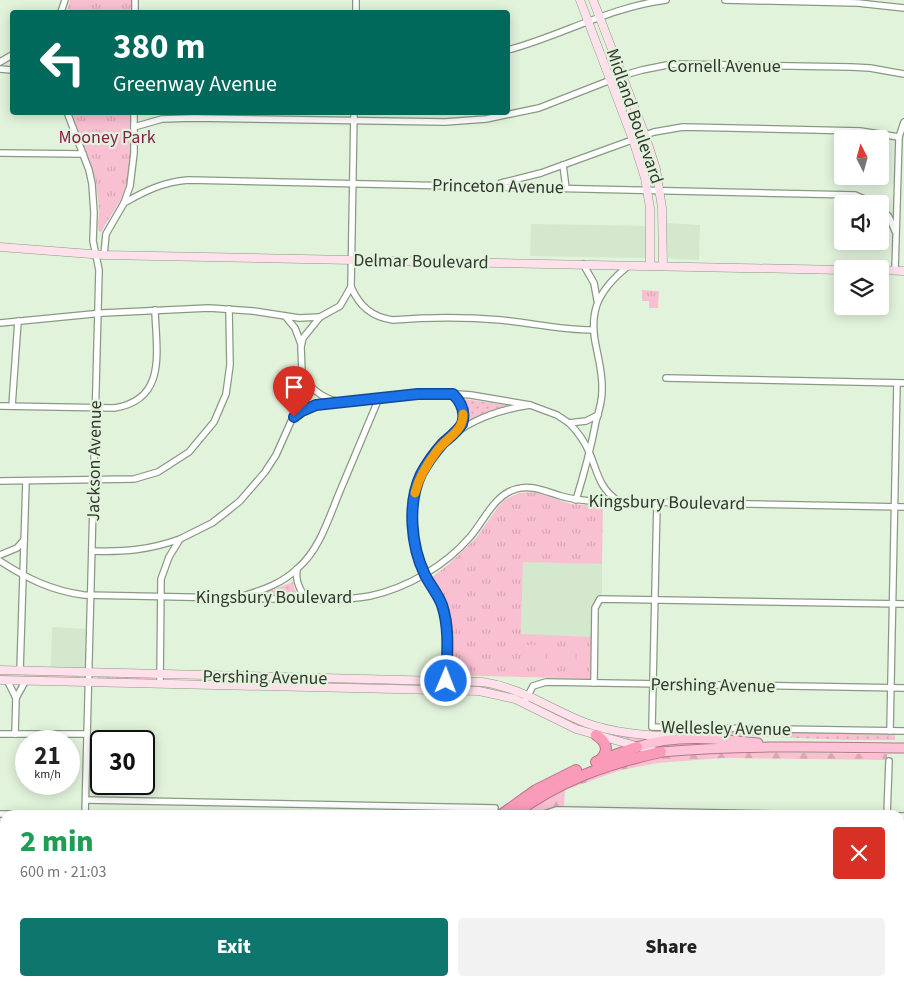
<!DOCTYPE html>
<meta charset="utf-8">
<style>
:root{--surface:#fff;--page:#f2f2f2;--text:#222;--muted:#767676;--accent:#0f766e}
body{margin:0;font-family:"Source Sans 3",sans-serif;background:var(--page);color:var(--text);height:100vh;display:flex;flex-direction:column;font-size:19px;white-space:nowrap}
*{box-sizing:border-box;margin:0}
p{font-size:16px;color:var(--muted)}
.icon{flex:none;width:28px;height:28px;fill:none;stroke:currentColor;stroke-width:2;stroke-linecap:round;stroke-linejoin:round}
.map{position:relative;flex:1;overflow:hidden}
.sheet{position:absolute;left:0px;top:810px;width:905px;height:176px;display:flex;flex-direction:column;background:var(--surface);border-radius:15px 15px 0 0;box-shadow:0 2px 12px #0003}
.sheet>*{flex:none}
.guide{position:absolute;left:10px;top:10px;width:500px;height:105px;border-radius:5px;box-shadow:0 2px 12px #0003;background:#00695c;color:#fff;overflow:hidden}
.needle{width:32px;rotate:354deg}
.tools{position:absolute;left:834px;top:130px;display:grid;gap:10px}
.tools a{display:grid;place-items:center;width:55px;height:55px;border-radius:5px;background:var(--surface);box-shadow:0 2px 12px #0003;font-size:25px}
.speed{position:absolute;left:15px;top:730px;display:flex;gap:10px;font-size:25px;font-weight:700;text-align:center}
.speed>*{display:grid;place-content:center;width:65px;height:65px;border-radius:50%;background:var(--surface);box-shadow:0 2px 12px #0003;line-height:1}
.speed small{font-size:12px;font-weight:400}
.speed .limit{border:2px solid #111;border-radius:8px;background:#fff;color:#111}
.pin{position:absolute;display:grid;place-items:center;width:42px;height:42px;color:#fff;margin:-51px -21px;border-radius:50% 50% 50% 0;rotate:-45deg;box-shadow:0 0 5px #0007}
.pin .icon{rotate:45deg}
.me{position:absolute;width:55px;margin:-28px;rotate:1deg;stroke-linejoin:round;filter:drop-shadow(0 0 4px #0008)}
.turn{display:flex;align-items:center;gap:18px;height:105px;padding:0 20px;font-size:22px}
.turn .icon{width:65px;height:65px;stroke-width:2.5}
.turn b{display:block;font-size:35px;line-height:42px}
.round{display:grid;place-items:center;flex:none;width:52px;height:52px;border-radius:5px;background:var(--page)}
.headline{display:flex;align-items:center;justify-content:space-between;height:85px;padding:0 20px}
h1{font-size:30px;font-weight:800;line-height:38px;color:#1e9e55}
.cta{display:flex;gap:10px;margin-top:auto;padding:10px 20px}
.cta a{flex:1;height:58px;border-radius:5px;background:var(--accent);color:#fff;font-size:20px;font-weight:800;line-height:58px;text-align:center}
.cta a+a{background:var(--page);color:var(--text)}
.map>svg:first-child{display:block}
.built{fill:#d3e8cc}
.grass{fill:url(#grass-dots)}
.forest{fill:url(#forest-firs)}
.park{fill:url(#park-tufts)}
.pitch{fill:#f9c0d1}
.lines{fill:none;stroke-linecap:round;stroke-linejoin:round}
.street-casing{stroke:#899984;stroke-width:8}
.secondary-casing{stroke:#899984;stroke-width:9}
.primary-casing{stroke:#b37889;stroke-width:11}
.highway-casing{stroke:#b37889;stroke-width:12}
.street{stroke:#fff;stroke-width:5.5}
.secondary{stroke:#fee1ea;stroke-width:8}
.primary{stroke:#fcc3d6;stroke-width:9}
.highway{stroke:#fa9bba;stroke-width:10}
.route-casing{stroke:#114b97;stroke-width:12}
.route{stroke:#1a73e8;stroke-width:9}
.slow{stroke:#f59e0b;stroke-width:9}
.labels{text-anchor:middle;stroke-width:4.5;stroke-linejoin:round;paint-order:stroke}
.street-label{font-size:18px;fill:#30372e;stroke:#e2f3dc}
.park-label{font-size:18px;fill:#861f4b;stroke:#e2f3dc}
</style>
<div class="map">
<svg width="904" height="986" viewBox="0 0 904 986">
<defs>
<pattern id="grass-dots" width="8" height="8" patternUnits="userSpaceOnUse" patternTransform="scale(1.25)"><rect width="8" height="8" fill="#f9c0d1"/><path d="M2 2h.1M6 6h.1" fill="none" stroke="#d6a6b4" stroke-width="1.8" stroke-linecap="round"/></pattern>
<pattern id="forest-firs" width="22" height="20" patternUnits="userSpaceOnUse" patternTransform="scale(1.25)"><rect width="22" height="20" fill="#f9c0d1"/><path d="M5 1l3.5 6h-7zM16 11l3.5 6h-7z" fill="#d6a6b4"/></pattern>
<pattern id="park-tufts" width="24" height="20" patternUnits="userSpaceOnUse" patternTransform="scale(1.25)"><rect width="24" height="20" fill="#f9c0d1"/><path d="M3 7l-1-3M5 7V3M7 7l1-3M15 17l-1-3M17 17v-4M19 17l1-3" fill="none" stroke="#d6a6b4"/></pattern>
</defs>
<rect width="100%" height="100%" fill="#e2f3dc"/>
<g class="built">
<polygon points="666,223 700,225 699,260 674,259 668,257"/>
<polygon points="531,224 648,226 648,257 645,258 530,256"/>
<polygon points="523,561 602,564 602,594 597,597 594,603 593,637 521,635"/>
<polygon points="52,627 86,629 85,667 81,668 51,667"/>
<polygon points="1,915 5,915 5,981 73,981 73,986 0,986"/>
<polygon points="87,981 331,981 326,986 87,986"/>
</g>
<g class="grass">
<polygon points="464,399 511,406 492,411 469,422"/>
<polygon points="293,582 295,590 300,595 262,594"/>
<polygon points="0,674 78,676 81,678 0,677"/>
<polygon points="98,677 153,677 154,679 98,680"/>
<polygon points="222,678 440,684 440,685 438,687 221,683"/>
<path d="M453,684C479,683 496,686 520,697L495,690L454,687Z"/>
<polygon points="530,701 568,718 648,739 636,743 578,726 533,704"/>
<polygon points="650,731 895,734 895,740 844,740 650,732"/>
<polygon points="677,741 744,744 654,748 649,746"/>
<polygon points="524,791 524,794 495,815 464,815 467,812 495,812"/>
<rect x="261" y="981" width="53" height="5"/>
</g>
<polygon class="forest" points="735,752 887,754 887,760 723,758 658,763 621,770 565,790 564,807 550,809 534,815 517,815 576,780 657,756"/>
<g class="park">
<polygon points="70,0 133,0 133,12 67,12"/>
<path d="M72,113H131C131,139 133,169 123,194C118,207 108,218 102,231L100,232L98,228L99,209L96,182Z"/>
<polygon points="642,290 659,291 658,308 649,308 649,301 642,301"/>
<polygon points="535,492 571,504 603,506 602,564 523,562 521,634 593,637 592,678 590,679 452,675 450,667 451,630 448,613 444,601 432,577 448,565 476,538 498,507 506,499 519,493"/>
</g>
<g class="pitch">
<polygon points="526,645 535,645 534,664 525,664"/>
<polygon points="537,645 546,646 545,665 536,664"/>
<polygon points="548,646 557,646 556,665 547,665"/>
<polygon points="566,647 574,647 574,666 565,666"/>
<polygon points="577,647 585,647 585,667 576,666"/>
</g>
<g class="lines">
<g class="street-casing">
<g id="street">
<polyline points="725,0 858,3 904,8"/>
<polyline points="61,12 65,0"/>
<polyline points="135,12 135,0"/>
<polyline points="356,12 356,0"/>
<path d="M508,50C561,36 610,7 666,0"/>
<polyline points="0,62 12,55"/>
<polyline points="0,69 12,70"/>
<polyline points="67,112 89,170 92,184 94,213 93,241 99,270 85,815"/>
<polyline points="134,127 162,119 193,118 445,122 486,119 539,108 621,76 642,70 672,64 851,67 870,68 904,74"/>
<polyline points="0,153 83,154"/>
<polyline points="563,165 566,188"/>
<polyline points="501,183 541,173 654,132 683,127 860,131 899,137"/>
<path d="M124,203C145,191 163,182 188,180L855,195L876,204"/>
<polyline points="880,207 889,217 895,231"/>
<polyline points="104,255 106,234 124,203 130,186 134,153 134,112"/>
<polyline points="583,264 594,283 597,300"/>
<polyline points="895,271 899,137 904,122"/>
<path d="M351,287C360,307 372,317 393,320C430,317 465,317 501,320C532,323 561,330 593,330"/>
<polyline points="285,316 295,328 301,344"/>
<polyline points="0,323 103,313 209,308 253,311 299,318 320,317"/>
<path d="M302,373C309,387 320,397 336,401"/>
<polyline points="666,378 904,383"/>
<path d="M453,393C462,403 468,415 460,428"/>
<path d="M0,406L114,408C168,400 156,350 155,310"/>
<polyline points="12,406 18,321"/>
<polyline points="293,417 308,408 331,403 443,393 471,395 530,405 557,415 569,423 586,421 598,415"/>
<path d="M569,423C577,431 584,440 589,452C598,472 598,487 618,501"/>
<polyline points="0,481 134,479 158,472 189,452 214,422 226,394 230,365 229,309"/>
<path d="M576,500C584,474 591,448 596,421C599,411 602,402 602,391C603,376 599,361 596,346C588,309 600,289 628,266"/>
<polyline points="657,502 652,727 904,731"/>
<path d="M92,551C125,552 149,550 180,539"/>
<polyline points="0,555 17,548 24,540"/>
<path d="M0,561C26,578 52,591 84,595L324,600C340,599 355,599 370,596C407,588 445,566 470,537C484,521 494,495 516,489C532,484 546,492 561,496C571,499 580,500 590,501L904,507"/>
<path d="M297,569C295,581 300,590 307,600"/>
<path d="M243,596C263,590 283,583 298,568C320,549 329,517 340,491C353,460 366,429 379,398"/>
<polyline points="20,671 26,481"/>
<polyline points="7,680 16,698 15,734"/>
<polyline points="160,683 161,579 169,557 180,539 212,523 225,513 240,501 265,472 276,455 293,417 302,373 301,347 303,338 320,317 340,306 351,287 354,112"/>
<polyline points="594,683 595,608 600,599 904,604"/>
<path d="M446,690C447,667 450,641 445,618C440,595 424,578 418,555C394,469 449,417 530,405"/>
<polyline points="16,698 26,680"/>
<polyline points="524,703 533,686 546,682 904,688"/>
<polyline points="890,731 897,383"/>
<polyline points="0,734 87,734"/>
<polyline points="86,800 495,808"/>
<polyline points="0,814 85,814"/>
<polyline points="541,815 556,810 564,810 831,815"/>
<polyline points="887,815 889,761"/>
<polyline points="900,816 904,816"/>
<polyline points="0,910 5,910"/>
<polyline points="900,934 904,934"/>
<polyline points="81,986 81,981"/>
<polyline points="696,986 697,981"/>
</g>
</g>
<g class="secondary-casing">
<g id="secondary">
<polyline points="580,0 633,140 645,178 650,208 650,265"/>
<polyline points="593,0 645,135 656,169 662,208 663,266"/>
<polyline points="0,247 104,255 842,270"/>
<polyline points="880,270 904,271"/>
<path d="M0,670L482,682C520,687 550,709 586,723C614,733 643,735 673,737"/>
<polyline points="0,680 479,691 515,699 576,729 657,752"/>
</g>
</g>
<g class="primary-casing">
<g id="primary">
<path d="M637,747C677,734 718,739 758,743"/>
<path d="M661,752C741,745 823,747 904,748"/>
</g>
</g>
<g class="highway-casing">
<g id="highway">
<path d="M596,735C607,742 610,751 599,761"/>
<polyline points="596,762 637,747"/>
<polyline points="501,815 536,790 576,770"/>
<path d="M513,815C559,781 605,764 661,752"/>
<polyline points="331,986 336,981"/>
<polyline points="341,986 346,981"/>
</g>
</g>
<use href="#street" class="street"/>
<use href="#secondary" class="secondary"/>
<use href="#primary" class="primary"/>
<use href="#highway" class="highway"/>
</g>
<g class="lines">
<g class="route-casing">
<path id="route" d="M294,417L302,411L316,405L418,394H453C461,402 466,412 462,424C457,432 450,437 443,443C435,452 427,463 421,474C407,504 411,546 425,575C430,585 438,594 442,605C450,629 447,656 446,681"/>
</g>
<use href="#route" class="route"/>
<path class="slow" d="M415,493C419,477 427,464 437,451C446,438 464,431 463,414"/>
</g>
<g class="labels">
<g class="street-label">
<text x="724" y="72">Cornell Avenue</text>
<text transform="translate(635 116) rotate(71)" y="6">Midland Boulevard</text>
<text transform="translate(498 186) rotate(1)" y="6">Princeton Avenue</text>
<text transform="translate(421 261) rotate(1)" y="6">Delmar Boulevard</text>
<text transform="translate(94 461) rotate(-89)" y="6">Jackson Avenue</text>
<text transform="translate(667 502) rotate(1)" y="6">Kingsbury Boulevard</text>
<text x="274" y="603">Kingsbury Boulevard</text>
<text transform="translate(265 677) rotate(1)" y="6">Pershing Avenue</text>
<text transform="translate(713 685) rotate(1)" y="6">Pershing Avenue</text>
<text transform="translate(726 728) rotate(1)" y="6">Wellesley Avenue</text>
</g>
<g class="park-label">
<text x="107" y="143">Mooney Park</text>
</g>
</g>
</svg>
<div class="tools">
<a><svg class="needle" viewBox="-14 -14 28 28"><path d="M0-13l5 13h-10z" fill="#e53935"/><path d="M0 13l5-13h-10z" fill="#767676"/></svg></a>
<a><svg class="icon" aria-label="sound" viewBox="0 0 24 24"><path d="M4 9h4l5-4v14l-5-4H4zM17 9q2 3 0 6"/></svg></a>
<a><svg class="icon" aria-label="layers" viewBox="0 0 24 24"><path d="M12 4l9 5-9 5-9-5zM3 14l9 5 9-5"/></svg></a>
</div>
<div class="speed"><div>21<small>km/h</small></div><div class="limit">30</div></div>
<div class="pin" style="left:294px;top:417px;background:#d93025"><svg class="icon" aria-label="arrive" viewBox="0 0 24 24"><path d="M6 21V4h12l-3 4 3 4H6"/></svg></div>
<svg class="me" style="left:446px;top:681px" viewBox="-20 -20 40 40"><circle r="17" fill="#1a73e8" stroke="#fff" stroke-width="3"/><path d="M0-11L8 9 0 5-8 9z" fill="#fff"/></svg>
<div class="guide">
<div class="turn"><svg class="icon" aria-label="left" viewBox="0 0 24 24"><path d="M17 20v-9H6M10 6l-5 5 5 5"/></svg><div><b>380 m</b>Greenway Avenue</div></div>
</div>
<section class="sheet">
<div class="headline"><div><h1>2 min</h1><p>600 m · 21:03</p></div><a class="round" style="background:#d93025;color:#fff"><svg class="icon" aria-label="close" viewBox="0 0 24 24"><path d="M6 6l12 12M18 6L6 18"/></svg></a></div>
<div class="cta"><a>Exit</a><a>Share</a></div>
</section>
</div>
